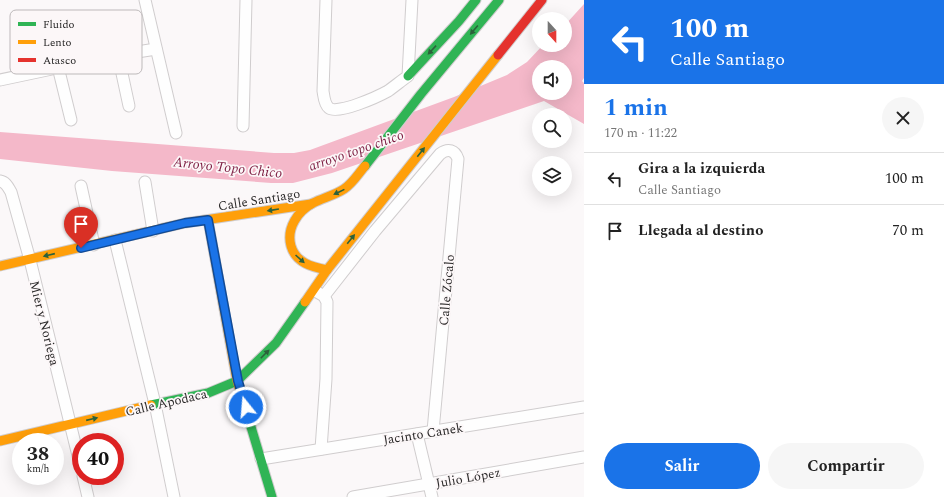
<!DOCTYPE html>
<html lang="es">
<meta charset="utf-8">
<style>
:root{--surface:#fff;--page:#f6f6f6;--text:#222;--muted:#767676;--line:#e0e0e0;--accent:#1a73e8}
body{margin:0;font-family:Spectral,serif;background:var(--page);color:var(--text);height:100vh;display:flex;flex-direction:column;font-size:15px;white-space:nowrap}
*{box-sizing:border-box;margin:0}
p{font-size:13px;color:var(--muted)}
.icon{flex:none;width:22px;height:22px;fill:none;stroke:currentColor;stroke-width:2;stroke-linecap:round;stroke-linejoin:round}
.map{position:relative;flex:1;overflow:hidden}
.panel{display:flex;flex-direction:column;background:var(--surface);width:360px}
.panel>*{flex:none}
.guide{background:#1a73e8;color:#fff;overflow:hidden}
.needle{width:26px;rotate:159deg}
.fabs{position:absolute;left:532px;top:12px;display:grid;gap:8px}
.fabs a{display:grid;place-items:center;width:40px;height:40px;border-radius:50%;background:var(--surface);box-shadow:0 4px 16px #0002;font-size:20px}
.speed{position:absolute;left:12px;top:433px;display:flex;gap:8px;font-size:20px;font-weight:700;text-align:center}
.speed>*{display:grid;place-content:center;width:52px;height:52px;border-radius:50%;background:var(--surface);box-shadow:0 4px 16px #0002;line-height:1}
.speed small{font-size:10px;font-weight:400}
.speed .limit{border:6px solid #d22;background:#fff;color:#111}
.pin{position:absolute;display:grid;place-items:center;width:34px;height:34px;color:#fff;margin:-41px -17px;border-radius:50% 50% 50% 0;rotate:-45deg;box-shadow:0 0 4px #0007}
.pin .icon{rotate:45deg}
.me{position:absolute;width:44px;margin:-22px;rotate:343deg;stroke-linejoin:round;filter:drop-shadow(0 0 3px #0008)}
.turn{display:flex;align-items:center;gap:14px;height:84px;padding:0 20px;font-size:18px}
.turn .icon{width:52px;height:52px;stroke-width:2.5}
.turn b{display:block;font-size:28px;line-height:34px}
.round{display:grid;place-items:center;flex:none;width:42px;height:42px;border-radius:21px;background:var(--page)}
.headline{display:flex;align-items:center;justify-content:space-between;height:68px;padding:0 20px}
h1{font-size:24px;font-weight:700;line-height:30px;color:var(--accent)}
.cta{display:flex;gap:8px;margin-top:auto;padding:8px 20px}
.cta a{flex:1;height:46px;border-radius:24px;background:var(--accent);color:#fff;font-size:16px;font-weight:700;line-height:46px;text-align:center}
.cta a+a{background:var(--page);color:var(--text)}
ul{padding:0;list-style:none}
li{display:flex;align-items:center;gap:12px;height:52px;padding:0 20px;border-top:1px solid var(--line)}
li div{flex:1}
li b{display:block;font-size:15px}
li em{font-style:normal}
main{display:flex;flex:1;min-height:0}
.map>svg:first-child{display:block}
.water{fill:#f4b8c9;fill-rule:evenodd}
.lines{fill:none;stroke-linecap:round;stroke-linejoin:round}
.street-casing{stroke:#d0cdce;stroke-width:13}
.fast-casing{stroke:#d0cdce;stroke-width:11}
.slow-casing{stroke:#d0cdce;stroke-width:11}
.jam-casing{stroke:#d0cdce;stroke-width:11}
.street{stroke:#fefefe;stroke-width:11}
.fast{stroke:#30b455;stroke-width:9}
.slow{stroke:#ff9f0a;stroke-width:9}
.jam{stroke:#e5322d;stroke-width:9}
.oneway{fill:#2c613b}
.route-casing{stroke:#114b97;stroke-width:10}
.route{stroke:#1a73e8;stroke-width:7}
.labels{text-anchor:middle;stroke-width:3.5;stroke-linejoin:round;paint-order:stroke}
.street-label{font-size:13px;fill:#2a2929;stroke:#fcf7f8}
.water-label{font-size:14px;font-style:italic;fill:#7d1d42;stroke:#fcf7f8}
.key{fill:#fcf7f8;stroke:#bdb9ba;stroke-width:1}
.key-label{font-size:11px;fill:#2a2929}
</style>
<main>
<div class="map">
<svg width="584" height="497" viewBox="0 0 584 497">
<rect width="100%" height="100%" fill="#fbf8f9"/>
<path class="water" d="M584,4V78L582,81L584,83V124L544,101L332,173L293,183H271L112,171L0,159V132L274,153H294L310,150L454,97L507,75L527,62L543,45H565V25ZM539,67H565V93H539Z"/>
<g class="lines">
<g class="street-casing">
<g id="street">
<polyline points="145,0 176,133"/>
<path d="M326,0L323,91C324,96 324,104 329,108C338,115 379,96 388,91C395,86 401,81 408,76L412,0"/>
<polyline points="118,55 129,106"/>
<polyline points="58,67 71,120"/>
<polyline points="0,80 118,55 156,49"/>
<polyline points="243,126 246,0"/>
<path d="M0,181C6,182 8,187 11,192L30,260L81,468"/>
<polyline points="145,182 153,231"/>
<polyline points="81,186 94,245"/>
<polyline points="115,240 155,404 174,497"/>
<polyline points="317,292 324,296 327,302 326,379 321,449"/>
<path d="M324,296L375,231L440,154C448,148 455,150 458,159L433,431"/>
<polyline points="417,434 432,497"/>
<polyline points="261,459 584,407"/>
<polyline points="83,476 88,497"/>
<polyline points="353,497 584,457"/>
</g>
</g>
<g class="fast-casing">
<g id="fast">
<polyline points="408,76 459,21 476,0"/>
<polyline points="365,166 421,94 499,0"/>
<polyline points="151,405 208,393 237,381 276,343 305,302"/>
<polyline points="248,417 272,497"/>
</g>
</g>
<g class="slow-casing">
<g id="slow">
<polyline points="208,220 237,381 248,417"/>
<polyline points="0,266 185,223 311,204"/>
<path d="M327,270C312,267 296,263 291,246C286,228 298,211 313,203C323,198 335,195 344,189C353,183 358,174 365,166"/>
<polyline points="305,302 327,270 498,55"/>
<polyline points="0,441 151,405"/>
</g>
</g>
<g class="jam-casing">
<polyline id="jam" points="498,55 542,0"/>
</g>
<use href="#street" class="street"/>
<use href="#fast" class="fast"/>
<use href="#slow" class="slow"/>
<use href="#jam" class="jam"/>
</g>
<defs><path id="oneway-solid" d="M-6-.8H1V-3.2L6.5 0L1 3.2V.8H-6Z"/></defs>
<g class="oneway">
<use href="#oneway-solid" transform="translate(474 30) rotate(130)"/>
<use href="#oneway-solid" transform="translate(432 50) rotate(133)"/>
<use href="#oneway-solid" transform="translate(421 152) rotate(-52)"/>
<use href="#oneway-solid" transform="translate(339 192) rotate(154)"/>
<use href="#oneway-solid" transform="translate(273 210) rotate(171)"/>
<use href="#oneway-solid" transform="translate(351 239) rotate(-51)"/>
<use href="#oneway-solid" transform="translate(49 255) rotate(167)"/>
<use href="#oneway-solid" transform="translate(300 259) rotate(42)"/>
<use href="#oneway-solid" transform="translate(265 354) rotate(-45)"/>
<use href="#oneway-solid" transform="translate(92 419) rotate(-13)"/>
</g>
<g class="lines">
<g class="route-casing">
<polyline id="route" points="81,248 185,223 208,220 238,381 246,407"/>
</g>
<use href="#route" class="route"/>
</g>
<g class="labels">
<g class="street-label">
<text transform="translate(259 199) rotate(-9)" y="5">Calle Santiago</text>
<text transform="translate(446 290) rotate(-85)" y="5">Calle Zócalo</text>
<text transform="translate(45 323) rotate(76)" y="5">Mier y Noriega</text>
<text transform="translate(166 402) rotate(-13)" y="5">Calle Apodaca</text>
<text transform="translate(423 433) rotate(-9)" y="5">Jacinto Canek</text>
<text transform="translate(468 477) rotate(-10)" y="5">Julio López</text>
</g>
<g class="water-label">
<text transform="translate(356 150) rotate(-19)" y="5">arroyo topo chico</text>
<text transform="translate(228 167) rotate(6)" y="5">Arroyo Topo Chico</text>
</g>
</g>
<rect x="10" y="10" width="132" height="64" rx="6" class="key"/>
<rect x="18" y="22" width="18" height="4" fill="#30b455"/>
<rect x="18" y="40" width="18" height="4" fill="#ff9f0a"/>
<rect x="18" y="58" width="18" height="4" fill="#e5322d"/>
<g class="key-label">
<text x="43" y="28">Fluido</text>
<text x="43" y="46">Lento</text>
<text x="43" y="64">Atasco</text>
</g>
</svg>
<div class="fabs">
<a><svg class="needle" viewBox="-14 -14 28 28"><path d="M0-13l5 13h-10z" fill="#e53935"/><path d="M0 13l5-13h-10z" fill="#767676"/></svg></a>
<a><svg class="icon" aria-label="sound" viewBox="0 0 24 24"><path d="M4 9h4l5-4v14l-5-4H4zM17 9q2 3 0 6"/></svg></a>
<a><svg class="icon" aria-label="search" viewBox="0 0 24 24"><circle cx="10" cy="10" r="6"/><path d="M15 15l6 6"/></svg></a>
<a><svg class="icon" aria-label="layers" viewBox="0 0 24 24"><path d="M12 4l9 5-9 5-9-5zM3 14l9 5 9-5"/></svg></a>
</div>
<div class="speed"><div>38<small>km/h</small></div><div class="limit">40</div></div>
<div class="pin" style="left:81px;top:248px;background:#d93025"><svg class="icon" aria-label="arrive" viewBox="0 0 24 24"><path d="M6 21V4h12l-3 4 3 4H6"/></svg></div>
<svg class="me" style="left:246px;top:407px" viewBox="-20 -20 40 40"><circle r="17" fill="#1a73e8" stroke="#fff" stroke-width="3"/><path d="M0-11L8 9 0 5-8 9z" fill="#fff"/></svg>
</div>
<section class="panel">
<div class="guide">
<div class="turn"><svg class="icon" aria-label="left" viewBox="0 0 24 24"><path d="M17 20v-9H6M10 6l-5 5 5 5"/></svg><div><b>100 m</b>Calle Santiago</div></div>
</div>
<div class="headline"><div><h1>1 min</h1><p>170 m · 11:22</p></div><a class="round"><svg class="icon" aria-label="close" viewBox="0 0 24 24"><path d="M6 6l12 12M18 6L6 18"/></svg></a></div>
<ul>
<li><svg class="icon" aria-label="left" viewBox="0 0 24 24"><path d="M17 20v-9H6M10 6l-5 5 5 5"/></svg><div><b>Gira a la izquierda</b><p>Calle Santiago</p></div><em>100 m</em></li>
<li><svg class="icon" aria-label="arrive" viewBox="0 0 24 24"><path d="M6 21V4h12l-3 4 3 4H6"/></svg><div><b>Llegada al destino</b></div><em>70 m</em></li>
</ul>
<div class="cta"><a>Salir</a><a>Compartir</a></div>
</section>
</main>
